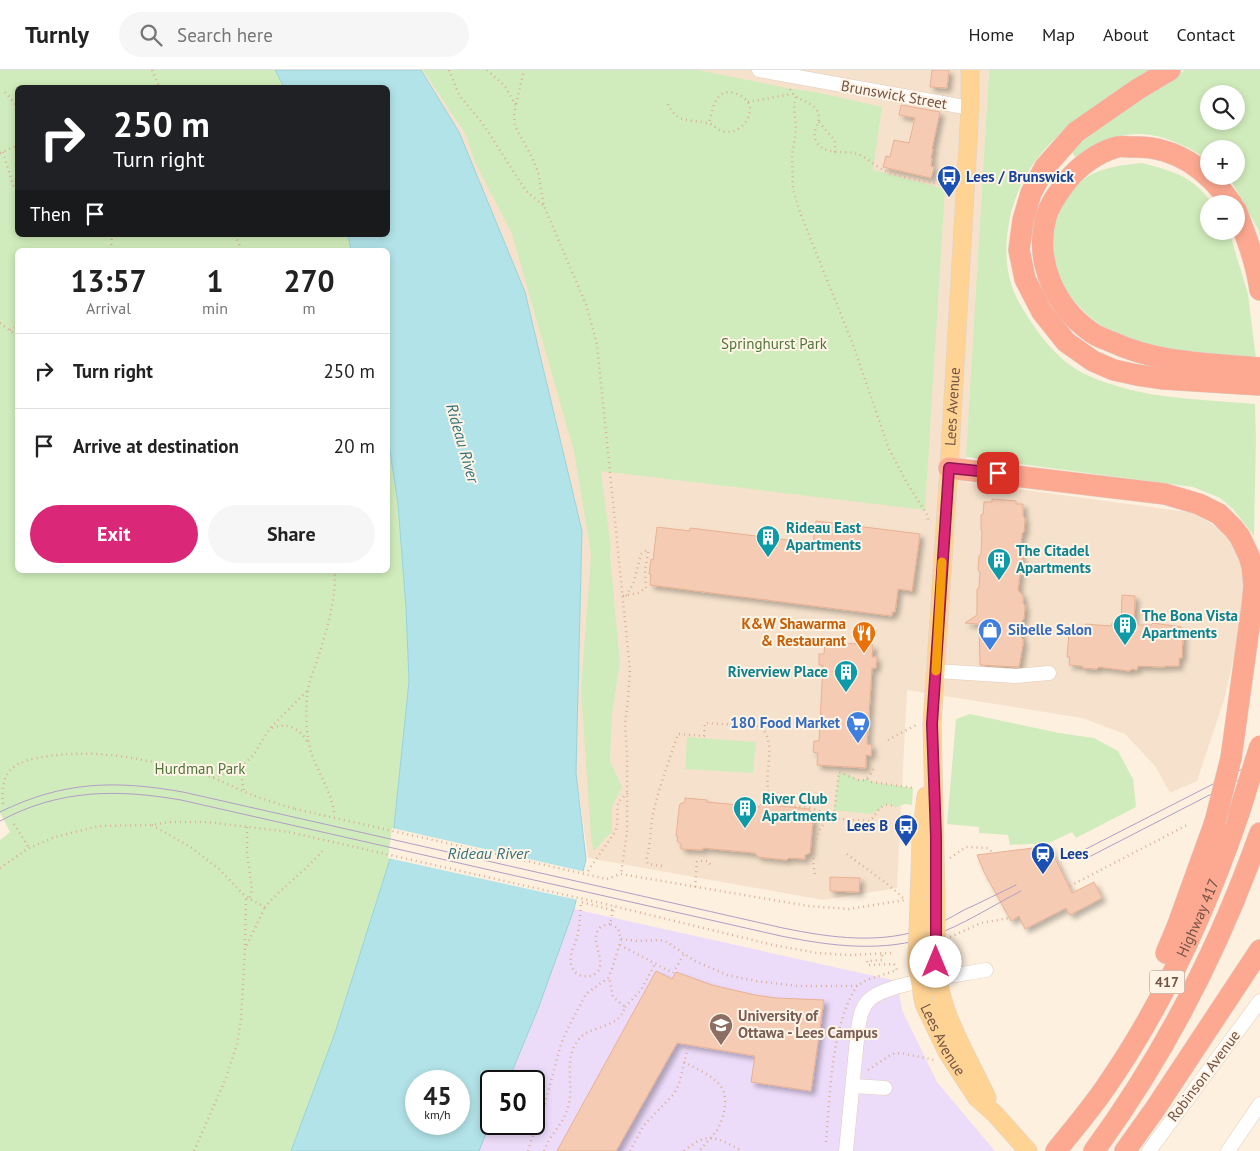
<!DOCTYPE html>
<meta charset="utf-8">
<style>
:root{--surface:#fff;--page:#f6f6f6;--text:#222;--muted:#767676;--line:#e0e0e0;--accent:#db2777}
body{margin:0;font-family:"PT Sans",sans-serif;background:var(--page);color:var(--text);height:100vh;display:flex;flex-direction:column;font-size:19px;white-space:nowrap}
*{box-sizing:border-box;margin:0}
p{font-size:16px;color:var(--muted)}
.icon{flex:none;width:28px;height:28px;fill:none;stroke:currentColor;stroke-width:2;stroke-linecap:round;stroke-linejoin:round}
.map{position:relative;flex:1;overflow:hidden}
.details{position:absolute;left:15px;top:178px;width:375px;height:325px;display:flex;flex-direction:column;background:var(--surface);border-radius:8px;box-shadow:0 2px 8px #0003}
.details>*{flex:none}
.guide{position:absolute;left:15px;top:15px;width:375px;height:152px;border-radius:8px;box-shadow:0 2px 8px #0003;background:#202124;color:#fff;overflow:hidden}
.controls{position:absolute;left:1200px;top:15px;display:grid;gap:10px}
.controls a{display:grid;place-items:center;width:45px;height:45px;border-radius:50%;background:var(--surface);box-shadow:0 2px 8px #0003;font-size:25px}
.speed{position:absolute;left:405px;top:1000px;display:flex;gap:10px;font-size:25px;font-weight:700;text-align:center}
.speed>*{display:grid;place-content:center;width:65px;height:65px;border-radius:50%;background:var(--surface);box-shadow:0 2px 8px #0003;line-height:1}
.speed small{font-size:12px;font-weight:400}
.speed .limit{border:2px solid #111;border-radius:8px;background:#fff;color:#111}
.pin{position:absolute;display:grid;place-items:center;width:42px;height:42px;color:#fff;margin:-21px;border-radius:10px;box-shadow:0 2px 8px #0006}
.me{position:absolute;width:55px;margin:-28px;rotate:0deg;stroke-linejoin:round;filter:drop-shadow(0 0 4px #0008)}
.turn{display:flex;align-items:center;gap:18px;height:105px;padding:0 15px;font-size:22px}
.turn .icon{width:65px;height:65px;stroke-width:2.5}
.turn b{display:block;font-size:35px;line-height:42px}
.then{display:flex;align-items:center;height:48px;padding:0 15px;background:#0003;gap:10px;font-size:19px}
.eta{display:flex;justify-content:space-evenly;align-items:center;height:85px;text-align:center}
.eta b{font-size:30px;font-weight:700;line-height:35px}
.button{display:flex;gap:10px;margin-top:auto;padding:10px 15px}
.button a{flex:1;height:58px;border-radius:30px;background:var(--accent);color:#fff;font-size:20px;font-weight:700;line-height:58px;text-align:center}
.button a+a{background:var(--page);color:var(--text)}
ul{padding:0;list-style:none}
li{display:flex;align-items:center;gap:15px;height:75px;padding:0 15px;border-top:1px solid var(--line)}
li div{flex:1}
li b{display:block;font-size:19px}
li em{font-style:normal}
header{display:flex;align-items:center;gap:30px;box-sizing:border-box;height:70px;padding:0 25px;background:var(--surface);border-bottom:1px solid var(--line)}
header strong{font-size:24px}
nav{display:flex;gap:28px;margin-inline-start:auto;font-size:18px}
.search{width:350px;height:45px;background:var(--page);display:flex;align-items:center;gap:12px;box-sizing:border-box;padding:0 18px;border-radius:28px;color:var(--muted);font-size:19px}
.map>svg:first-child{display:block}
.residential{fill:#f6e2cc}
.education{fill:#eddbfa}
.green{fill:#d1ecbc;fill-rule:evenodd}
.water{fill:#b2e3e8;stroke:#97d3db;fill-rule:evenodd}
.pier{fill:#fef0de}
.building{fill:#f5cbb4;stroke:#e9b193;filter:url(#shadow)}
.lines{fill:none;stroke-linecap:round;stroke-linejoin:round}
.minor-casing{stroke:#e2ccba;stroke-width:15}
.major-casing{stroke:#dbd3cf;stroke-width:19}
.highway-casing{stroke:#dbd3cf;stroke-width:22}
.path{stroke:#daaf97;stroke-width:2.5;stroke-dasharray:1 4;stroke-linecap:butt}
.minor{stroke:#fff;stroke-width:14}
.major{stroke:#ffd394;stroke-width:18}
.highway{stroke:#fda890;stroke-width:21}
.tram{stroke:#b29dc7;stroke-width:1}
.major-bridge-casing{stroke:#dbd3cf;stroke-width:19;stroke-linecap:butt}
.highway-bridge-casing{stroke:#dbd3cf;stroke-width:22;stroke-linecap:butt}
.path-bridge{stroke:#daaf97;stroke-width:2.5;stroke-dasharray:1 4;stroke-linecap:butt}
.major-bridge{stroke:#ffd394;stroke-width:18}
.highway-bridge{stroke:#fda890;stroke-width:21}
.route-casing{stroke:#8e194d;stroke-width:12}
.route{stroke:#db2777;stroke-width:9}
.slow{stroke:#f59e0b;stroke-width:9}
.labels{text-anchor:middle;stroke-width:4;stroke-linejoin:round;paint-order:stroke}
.shield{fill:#fff4e6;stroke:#9e8475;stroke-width:1}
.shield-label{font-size:14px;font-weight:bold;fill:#755445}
.street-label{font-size:15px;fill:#755445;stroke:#fff4e6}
.transit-label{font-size:15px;font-weight:bold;fill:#164399;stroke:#fff4e6;text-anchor:start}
.park-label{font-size:15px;fill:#4e763a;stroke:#fff4e6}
.culture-label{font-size:15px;font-weight:bold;fill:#0d838f;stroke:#fff4e6;text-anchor:start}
.food-label{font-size:15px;font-weight:bold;fill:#c56008;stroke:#fff4e6;text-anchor:end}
.shop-label{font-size:15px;font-weight:bold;fill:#366cbe;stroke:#fff4e6;text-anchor:start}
.education-label{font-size:15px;font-weight:bold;fill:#785e54;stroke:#fff4e6;text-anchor:start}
.water-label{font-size:16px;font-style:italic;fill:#38747d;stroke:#fff4e6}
</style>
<header>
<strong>Turnly</strong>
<div class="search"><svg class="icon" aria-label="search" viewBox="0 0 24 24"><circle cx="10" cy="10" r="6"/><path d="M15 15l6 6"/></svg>Search here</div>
<nav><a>Home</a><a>Map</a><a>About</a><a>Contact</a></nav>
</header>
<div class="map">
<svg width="1260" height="1081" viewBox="0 0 1260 1081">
<defs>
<filter id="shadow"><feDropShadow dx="4" dy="4" stdDeviation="2.5" flood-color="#0004"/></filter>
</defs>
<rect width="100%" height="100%" fill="#fef0de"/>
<polygon class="residential" points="421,0 989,0 965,412 1195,443 1227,464 1240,492 1247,515 1241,558 1224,630 1197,711 1170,723 1155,696 1125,664 1082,648 907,620 897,818 823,830 588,788 576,703 582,461 525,222 459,62"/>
<polygon class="education" points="574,839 897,911 902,940 937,1012 995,1081 478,1081 491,1050 491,1054 534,1054 534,1011 508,1011 538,939"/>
<g class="green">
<polygon points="0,0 275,0 284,17 18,18 18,165 348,165 351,180 18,180 18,500 388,500 388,368 398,434 406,538 409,611 391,786 335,963 291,1081 0,1081 0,770 10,762 0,743"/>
<path d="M423,0H698L787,18L820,23L882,37L873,100L945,119L925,440L601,401L611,479L610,485L620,593L612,644L610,691L622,717L612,737V762C604,768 601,775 594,781L591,769L581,621L591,484L574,382L512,164L475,92L466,65Z"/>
<path d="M989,0H1152C1087,41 1020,76 1008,159C1004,188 1007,214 1023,239C1038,264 1058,291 1085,304C1137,329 1198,329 1255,334L1256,369L1254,466L1233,439L1220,428L1193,417L966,387Z"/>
<path d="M1185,0H1260V167L1258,159L1233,114L1225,106H1236V79H1209V92C1198,82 1188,78 1175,72C1133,55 1112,67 1075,87L1071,80L1110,48ZM1209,24H1236V51H1209Z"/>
<path d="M1142,93C1172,101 1194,106 1212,134H1209V161H1229L1248,224L1256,289C1210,285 1156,283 1114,263C1089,251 1057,218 1052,190C1050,184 1052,177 1053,171C1056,144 1061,126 1084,109C1100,97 1123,95 1142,93Z"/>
<polygon points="970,644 1059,663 1094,668 1118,681 1133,709 1136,737 1076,768 1072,762 1049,773 1010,775 1008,765 979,763 979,757 947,754 956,649"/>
<polygon points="687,667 756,672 753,703 685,699"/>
<polygon points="839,702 849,705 858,710 867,709 872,712 913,718 912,735 906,734 896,737 888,734 883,736 878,741 869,744 834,740"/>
</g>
<path class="water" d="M275,0H421L459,62L525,222L582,461L576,703L586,789L574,839L538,939L508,1011H491V1051L479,1081H291L335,963L391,786L409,611L406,538L398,434L388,368V180H351L348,165H388V18L284,17ZM416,1011H459V1054H416Z"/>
<polygon class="pier" points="392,758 586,802 578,830 388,788"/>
<g class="building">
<polygon points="932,0 949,0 947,18 930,17"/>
<polygon points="901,35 940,42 932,79 933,79 931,88 932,88 931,96 934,97 931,108 883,97 886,86 890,87 894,70 909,73 915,48 899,45"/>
<polygon points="992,429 1016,431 1016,434 1023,434 1023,446 1025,448 1024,462 1022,464 1020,486 1022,488 1018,520 1023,526 1023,533 1025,536 1024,549 1022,551 1021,567 1023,569 1023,574 1019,597 980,595 979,554 965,553 977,545 977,519 979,518 980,502 978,500 979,486 981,484 982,462 981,459 981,445 983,444 984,432 992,432"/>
<polygon points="816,451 920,464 912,521 898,519 895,542 892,542 892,546 650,515 651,504 649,504 651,489 653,490 657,457 690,461 690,458 813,473"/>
<polygon points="1122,525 1135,526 1134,555 1151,555 1153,553 1181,557 1181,564 1183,565 1182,588 1179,588 1179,596 1166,596 1164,597 1138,596 1137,600 1132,599 1130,601 1099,597 1097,599 1083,598 1082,596 1069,595 1070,587 1067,587 1069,563 1071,563 1071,556 1084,556 1086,554 1111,556 1112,553 1121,554"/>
<polygon points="825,572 873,575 872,587 877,587 876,598 872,598 867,674 872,675 871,686 866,685 866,698 817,695 818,683 813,682 814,671 819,671 823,595 819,595 819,584 824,584"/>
<polygon points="685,728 707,730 707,732 759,737 761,734 809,739 809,743 813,746 813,751 810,783 805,785 805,789 789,788 787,790 758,787 755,783 703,778 703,780 681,779 681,774 677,771 678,767 676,766 679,739 680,734 685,732"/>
<polygon points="1049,776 1072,823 1094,812 1102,828 1070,845 1066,838 1025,859 1019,846 1011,851 984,802 977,785"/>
<polygon points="830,807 860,808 859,822 830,821"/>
<polygon points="656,901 672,909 676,902 712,915 755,925 776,928 824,930 811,1021 751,1012 755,986 677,973 616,1081 557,1081"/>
</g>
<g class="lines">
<g class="minor-casing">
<g id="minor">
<polyline points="759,0 970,38"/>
<polyline points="936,601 1015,606 1049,603"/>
<polyline points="854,1016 885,1018"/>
<path d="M846,1081L858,959C860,948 861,938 869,930C886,913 959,905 986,900"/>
<polyline points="1149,1081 1260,931"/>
<polyline points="1228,1081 1260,1034"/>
</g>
</g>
<g class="major-casing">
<g id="major">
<path id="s1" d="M936,826L932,654L949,398L970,38V0"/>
<polyline points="919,833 921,770 926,726"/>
<path d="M936,883C935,937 965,980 987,1028"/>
<path id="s2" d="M917,885V895L924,934L947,982L977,1028L995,1044L1028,1081"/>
</g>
</g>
<g class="highway-casing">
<g id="highway">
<polyline points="1170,0 1138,19 1076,62 1045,97 1031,123 1023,150 1019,180 1025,209 1042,242 1066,272 1093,291 1114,300 1137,305 1164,309 1260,315"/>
<path d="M1232,134C1208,100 1175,75 1132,77C1127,77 1121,76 1117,77C1098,82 1079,96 1067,111C1059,122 1050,133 1046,147C1034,191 1055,237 1091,262C1097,267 1105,269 1112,272C1159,294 1209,293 1260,298"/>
<path d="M1236,140C1246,166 1256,192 1260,220"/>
<polyline points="949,398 1165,424 1199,434 1219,444 1234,459 1240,467 1249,486 1252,496 1254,516 1252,536 1231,688"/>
<polyline points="1166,883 1177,857 1215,752"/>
<path id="s3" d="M1056,1081C1072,1061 1089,1041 1103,1021C1162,937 1206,840 1239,743"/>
<path d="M1094,1081C1165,984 1220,876 1260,763"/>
<polyline points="1125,1081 1155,1039 1260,880"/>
</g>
</g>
<g class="path">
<polyline points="152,0 160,18"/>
<polyline points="449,0 459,25 483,54 526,121 544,136"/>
<polyline points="487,0 505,16 516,36 514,43 515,56 532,87 538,102 544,136 587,237 597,274 630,600 628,628 625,655 627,682 627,762 621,804"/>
<path d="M790,19C795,31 808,29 816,39C825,50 810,59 816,71C823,85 842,81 854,83C864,85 874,95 883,100C906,110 927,110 950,117"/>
<polyline points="5,22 18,37"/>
<polyline points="796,27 794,34 796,60 792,86 793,120 801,145 852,272 889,379 907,413 928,446 928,451"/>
<polyline points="748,32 792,24"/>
<polyline points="516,34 524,0"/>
<path d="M668,34C677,54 690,49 707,53C714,54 718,62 727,62C741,63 755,45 748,32C745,28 740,25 735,23C715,18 713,38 709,53"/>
<polyline points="819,52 835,71 835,83"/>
<polyline points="3,82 14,118 18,118"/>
<polyline points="0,83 18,75"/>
<polyline points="235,165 242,180"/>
<polyline points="111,180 112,165"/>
<polyline points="0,253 18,267"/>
<polyline points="10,260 18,256"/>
<polyline points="623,526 638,523 646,518 645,500 649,478"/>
<polyline points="626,526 634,512 641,484 649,478"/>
<path d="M272,658C287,652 299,658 307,671"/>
<polyline points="888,670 918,654"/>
<polyline points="213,707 241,698 254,684 270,658 307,621"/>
<polyline points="867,709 872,712 913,718"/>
<polyline points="244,720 242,711 245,696"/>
<path d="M3,734C0,705 10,693 37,688C85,679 130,685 176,698C189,701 201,703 213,708C227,713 241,721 255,726C268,731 282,735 295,739"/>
<path d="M334,742C331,721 319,704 312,685C306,670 305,635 308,620C309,611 313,602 316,594C326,562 336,533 335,500"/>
<path d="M834,746L839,749L870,751C880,740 880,731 896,737"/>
<polyline points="14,754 29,778"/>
<path d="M152,755L192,778L219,799L246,827L265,837C283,816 307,800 325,778"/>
<polyline points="247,757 247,782 252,820 249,829"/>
<path d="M847,784C866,799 887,812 904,829"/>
<polyline points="950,788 966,777 988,778 993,783"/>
<path d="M662,796L648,794L646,790C651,775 650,759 653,744C659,717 669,691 678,664L704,666L705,653L758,656L763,659C765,662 767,666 768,670C773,689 761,715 773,733L812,738L819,741L826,749"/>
<polyline points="0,798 29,778 55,767 99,756 152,755 169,752 207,752 289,762"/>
<polyline points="588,801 615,762 617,756 618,732 628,723"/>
<path d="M815,804C811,785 814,755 834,746L839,702C858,708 864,720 875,696"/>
<polyline points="607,809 621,804 808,836 849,839 905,830"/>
<polyline points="1070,816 1187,755"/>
<polyline points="695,817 697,791 708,791 711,796"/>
<polyline points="601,833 773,875 817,883 849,885 893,883"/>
<path d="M610,854C576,859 618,898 590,906C585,907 580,906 576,903C573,900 571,897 571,893C569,884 575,875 577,867C580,856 580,844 581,832L612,840"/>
<polyline points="950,867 981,853 1009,848"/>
<polyline points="621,869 637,871 660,870 667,872 695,891 727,905 756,911 798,916 857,916 867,910 897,900 894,894 868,895 867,891 882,890 882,884"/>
<polyline points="245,875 246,827"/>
<polyline points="620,875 673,903 684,884"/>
<polyline points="625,937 641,920 655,894"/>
<path d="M684,992C695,998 709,1004 718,1013C730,1024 725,1047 717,1060C712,1067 705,1074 699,1081"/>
<polyline points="868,1000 892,984 901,983 934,990"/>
<path d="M826,1072C830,1026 831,955 857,916"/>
<polyline points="194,1081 226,1008 237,974 241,949 245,879 265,837"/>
<polyline points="528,1081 535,1058 543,1041 561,974 568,958 586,924 608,908 612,899 621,869 618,858 610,854 614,836"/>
<path d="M544,1081C549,1065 564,1054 568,1037C575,1014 562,990 579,969C592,954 618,960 625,937L613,927L609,907"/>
<polyline points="630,1081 644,1055 674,1024 679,1014 688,977"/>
<path d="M684,1081C708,1061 716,1067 742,1081"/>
</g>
<use href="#minor" class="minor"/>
<use href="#major" class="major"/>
<use href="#highway" class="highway"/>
<g class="tram">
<path d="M0,742C63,711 115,710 183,722L783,858C832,868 882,875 930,857C942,853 953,846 964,840C982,832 999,823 1016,815"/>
<path d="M0,751C59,719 117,719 181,730L781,866C830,876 884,883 932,866C963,855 992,836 1021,821"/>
<polyline points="1084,780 1260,690"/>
<polyline points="1087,788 1260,699"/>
</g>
<g class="major-bridge-casing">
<g id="major-bridge">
<polyline points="936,883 936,826"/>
<polyline points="917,885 919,833"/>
</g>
</g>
<g class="highway-bridge-casing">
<g id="highway-bridge">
<polyline points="1239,743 1260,676"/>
<polyline points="1215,752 1231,688"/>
</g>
</g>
<g class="path-bridge">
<polyline points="295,739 607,809"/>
<polyline points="289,762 601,833"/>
</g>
<use href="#major-bridge" class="major-bridge"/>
<use href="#highway-bridge" class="highway-bridge"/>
</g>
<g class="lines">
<g class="route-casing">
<polyline id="route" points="936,892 936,767 932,654 949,398 998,403"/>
</g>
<use href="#route" class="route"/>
<polyline class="slow" points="936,601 942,492"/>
</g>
<defs>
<g id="bus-pin" transform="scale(1.25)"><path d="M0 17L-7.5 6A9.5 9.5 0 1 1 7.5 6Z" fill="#1a4fb4" stroke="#fff4e6"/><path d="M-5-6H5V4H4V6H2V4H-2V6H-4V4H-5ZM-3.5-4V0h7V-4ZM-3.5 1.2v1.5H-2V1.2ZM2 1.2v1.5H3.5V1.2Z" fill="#fff"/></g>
<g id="building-pin" transform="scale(1.25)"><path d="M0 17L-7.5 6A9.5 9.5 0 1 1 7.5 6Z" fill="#0f9aa8" stroke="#fff4e6"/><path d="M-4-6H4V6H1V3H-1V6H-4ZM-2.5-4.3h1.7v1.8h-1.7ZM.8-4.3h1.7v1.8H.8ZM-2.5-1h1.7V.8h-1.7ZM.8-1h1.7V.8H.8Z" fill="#fff"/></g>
<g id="shop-pin" transform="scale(1.25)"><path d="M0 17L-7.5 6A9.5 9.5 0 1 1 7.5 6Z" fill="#3f7fe0" stroke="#fff4e6"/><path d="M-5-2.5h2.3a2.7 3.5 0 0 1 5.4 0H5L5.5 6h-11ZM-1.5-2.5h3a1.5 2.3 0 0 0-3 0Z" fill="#fff"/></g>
<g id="restaurant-pin" transform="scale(1.25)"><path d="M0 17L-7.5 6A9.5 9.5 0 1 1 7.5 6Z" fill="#e8710a" stroke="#fff4e6"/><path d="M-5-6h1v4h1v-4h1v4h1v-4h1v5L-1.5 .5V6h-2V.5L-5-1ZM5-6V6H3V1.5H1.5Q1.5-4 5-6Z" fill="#fff"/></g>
<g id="supermarket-pin" transform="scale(1.25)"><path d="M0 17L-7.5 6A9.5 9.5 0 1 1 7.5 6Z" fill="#3f7fe0" stroke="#fff4e6"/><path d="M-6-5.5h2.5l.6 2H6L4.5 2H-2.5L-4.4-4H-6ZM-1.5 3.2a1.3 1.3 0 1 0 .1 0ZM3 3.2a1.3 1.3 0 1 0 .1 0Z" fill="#fff"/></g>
<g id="station-pin" transform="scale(1.25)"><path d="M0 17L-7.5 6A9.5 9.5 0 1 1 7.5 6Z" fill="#1a4fb4" stroke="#fff4e6"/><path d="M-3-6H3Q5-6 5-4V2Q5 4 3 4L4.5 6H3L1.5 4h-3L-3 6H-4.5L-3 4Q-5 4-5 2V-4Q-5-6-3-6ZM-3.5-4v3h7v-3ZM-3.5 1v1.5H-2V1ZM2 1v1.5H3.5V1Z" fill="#fff"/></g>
<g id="university-pin" transform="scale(1.25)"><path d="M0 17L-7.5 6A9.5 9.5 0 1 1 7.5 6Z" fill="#8d6e63" stroke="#fff4e6"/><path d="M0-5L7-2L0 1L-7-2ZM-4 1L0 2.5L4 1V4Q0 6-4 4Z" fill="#fff"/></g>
</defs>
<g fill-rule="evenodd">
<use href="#bus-pin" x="949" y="107"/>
<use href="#building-pin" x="768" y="467"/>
<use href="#building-pin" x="999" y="490"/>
<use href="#building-pin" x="1125" y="555"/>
<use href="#shop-pin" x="990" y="560"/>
<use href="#restaurant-pin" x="864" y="563"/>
<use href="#building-pin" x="846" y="602"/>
<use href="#supermarket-pin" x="858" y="653"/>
<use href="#building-pin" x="745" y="738"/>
<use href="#bus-pin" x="906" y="756"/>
<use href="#station-pin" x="1043" y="784"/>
<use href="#university-pin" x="721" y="955"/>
</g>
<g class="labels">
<rect class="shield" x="1149.5" y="900.5" width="35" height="23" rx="4"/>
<g class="shield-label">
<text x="1167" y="917">417</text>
</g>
<g class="street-label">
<text transform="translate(894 25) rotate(10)" y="5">Brunswick Street</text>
<text dy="5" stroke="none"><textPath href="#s1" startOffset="490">Lees Avenue</textPath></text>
<text dy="5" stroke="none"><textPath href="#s3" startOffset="274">Highway 417</textPath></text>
<text dy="5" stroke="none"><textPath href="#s2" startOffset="90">Lees Avenue</textPath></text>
<text transform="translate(1204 1006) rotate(-53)" y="5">Robinson Avenue</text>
</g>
<g class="transit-label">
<text x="966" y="112">Lees / Brunswick</text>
<text x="888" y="761" text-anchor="end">Lees B</text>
<text x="1060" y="789">Lees</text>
</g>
<g class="park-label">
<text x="774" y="279">Springhurst Park</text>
<text x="200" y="704">Hurdman Park</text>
</g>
<g class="culture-label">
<text x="786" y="463">Rideau East<tspan x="786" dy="17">Apartments</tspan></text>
<text x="1016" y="486">The Citadel<tspan x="1016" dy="17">Apartments</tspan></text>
<text x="1142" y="551">The Bona Vista<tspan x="1142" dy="17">Apartments</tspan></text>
<text x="828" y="607" text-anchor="end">Riverview Place</text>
<text x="762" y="734">River Club<tspan x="762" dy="17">Apartments</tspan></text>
</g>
<g class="food-label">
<text x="846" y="559">K&amp;W Shawarma<tspan x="846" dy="17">&amp; Restaurant</tspan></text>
</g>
<g class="shop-label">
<text x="1008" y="565">Sibelle Salon</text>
<text x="840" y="658" text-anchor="end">180 Food Market</text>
</g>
<g class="education-label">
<text x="738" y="951">University of<tspan x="738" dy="17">Ottawa - Lees Campus</tspan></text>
</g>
<g class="water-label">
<text transform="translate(463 373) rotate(74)" y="6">Rideau River</text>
<text x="488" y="789">Rideau River</text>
</g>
</g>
</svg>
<div class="controls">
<a><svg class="icon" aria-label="search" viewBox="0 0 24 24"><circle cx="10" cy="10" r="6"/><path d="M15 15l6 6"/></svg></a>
<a>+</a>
<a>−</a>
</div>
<div class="speed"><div>45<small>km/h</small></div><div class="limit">50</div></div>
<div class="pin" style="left:998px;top:403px;background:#d93025"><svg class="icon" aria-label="arrive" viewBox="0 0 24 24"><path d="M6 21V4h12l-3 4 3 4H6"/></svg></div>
<svg class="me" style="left:936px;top:892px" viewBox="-20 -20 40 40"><circle r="19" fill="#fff"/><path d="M0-13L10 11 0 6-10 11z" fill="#db2777"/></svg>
<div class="guide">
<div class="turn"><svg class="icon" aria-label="right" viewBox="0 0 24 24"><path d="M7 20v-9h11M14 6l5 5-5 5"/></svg><div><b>250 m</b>Turn right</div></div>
<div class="then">Then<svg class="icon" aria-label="arrive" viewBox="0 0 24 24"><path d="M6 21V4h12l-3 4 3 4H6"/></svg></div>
</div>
<section class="details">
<div class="eta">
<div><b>13:57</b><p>Arrival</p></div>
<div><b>1</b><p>min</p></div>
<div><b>270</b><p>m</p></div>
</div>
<ul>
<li><svg class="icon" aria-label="right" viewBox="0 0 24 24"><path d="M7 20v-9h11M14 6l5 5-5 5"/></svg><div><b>Turn right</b></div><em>250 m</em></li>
<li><svg class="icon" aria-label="arrive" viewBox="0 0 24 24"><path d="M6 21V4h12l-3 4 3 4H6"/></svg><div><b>Arrive at destination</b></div><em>20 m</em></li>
</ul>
<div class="button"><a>Exit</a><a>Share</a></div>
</section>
</div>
